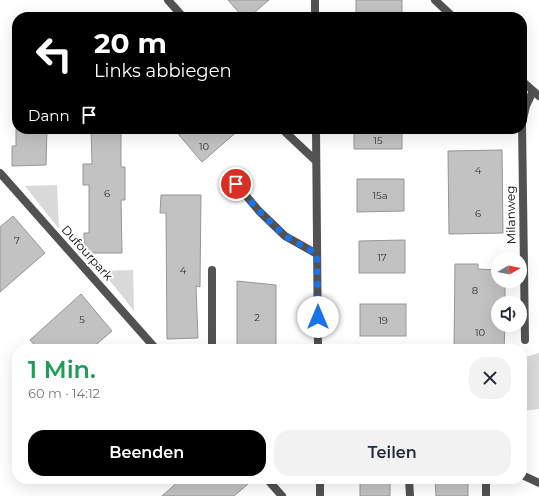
<!DOCTYPE html>
<html lang="de">
<meta charset="utf-8">
<style>
:root{--surface:#fff;--page:#f2f2f3;--text:#1f2937;--muted:#747a83;--accent:#000}
body{margin:0;font-family:Montserrat,sans-serif;background:var(--page);color:var(--text);height:100vh;display:flex;flex-direction:column;font-size:15px;white-space:nowrap}
*{box-sizing:border-box;margin:0}
p{font-size:13px;color:var(--muted)}
.icon{flex:none;width:22px;height:22px;fill:none;stroke:currentColor;stroke-width:2;stroke-linecap:round;stroke-linejoin:round}
.map{position:relative;flex:1;overflow:hidden}
.drawer{position:absolute;left:12px;top:344px;width:515px;height:140px;display:flex;flex-direction:column;background:var(--surface);border-radius:16px;box-shadow:0 4px 16px #0002}
.drawer>*{flex:none}
.top-card{position:absolute;left:12px;top:12px;width:515px;height:122px;border-radius:16px;box-shadow:0 4px 16px #0002;background:#000;color:#fff;overflow:hidden}
.needle{width:26px;rotate:81deg}
.buttons{position:absolute;left:491px;top:252px;display:grid;gap:8px}
.buttons a{display:grid;place-items:center;width:36px;height:36px;border-radius:50%;background:var(--surface);box-shadow:0 4px 16px #0002;font-size:20px}
.pin{position:absolute;display:grid;place-items:center;width:34px;height:34px;color:#fff;margin:-17px;border:2px solid #fff;border-radius:50%;box-shadow:0 1px 4px #0007}
.me{position:absolute;width:44px;margin:-22px;rotate:0deg;stroke-linejoin:round;filter:drop-shadow(0 0 3px #0008)}
.turn{display:flex;align-items:center;gap:14px;height:84px;padding:0 16px;font-size:18px}
.turn .icon{width:52px;height:52px;stroke-width:2.5}
.turn b{display:block;font-size:28px;line-height:34px}
.then{display:flex;align-items:center;height:38px;padding:0 16px;background:#0003;gap:8px;font-size:15px}
.round{display:grid;place-items:center;flex:none;width:42px;height:42px;border-radius:16px;background:var(--page)}
.head{display:flex;align-items:center;justify-content:space-between;height:68px;padding:0 16px}
h1{font-size:24px;font-weight:600;line-height:30px;color:#1e9e55}
.primary-button{display:flex;gap:8px;margin-top:auto;padding:8px 16px}
.primary-button a{flex:1;height:46px;border-radius:16px;background:var(--accent);color:#fff;font-size:16px;font-weight:600;line-height:46px;text-align:center}
.primary-button a+a{background:var(--page);color:var(--text)}
.map>svg:first-child{display:block}
.green{fill:#d9d9d9}
.building{fill:#c2c2c2;stroke:#969696}
.lines{fill:none;stroke-linecap:round;stroke-linejoin:round}
.service{stroke:#525252;stroke-width:8}
.minor{stroke:#525252;stroke-width:8}
.route{stroke:#1a73e8;stroke-width:7;stroke-dasharray:0 12.6}
.labels{text-anchor:middle;stroke-width:4;stroke-linejoin:round;paint-order:stroke}
.number-label{font-size:10px;fill:#303030}
.street-label{font-size:12px;fill:#000;stroke:#fff}
</style>
<div class="map">
<svg width="539" height="496" viewBox="0 0 539 496">
<rect width="100%" height="100%" fill="#fff"/>
<g class="green">
<polygon points="57,185 59,229 25,186"/>
<polygon points="133,270 134,311 102,271"/>
<polygon points="539,353 539,409 522,411 522,358"/>
</g>
<g class="building">
<polygon points="228,0 269,0 249,17 243,17"/>
<rect x="356" y="0" width="46" height="17"/>
<polygon points="16,129 47,129 46,165 12,166 12,146 16,146"/>
<polygon points="91,129 121,129 121,167 125,167 125,200 121,200 122,253 84,253 84,233 89,233 89,185 83,185 83,164 92,164"/>
<polygon points="174,129 240,129 202,162"/>
<polygon points="358,129 402,129 402,149 354,149 354,132 358,132"/>
<polygon points="502,150 503,233 449,234 448,151"/>
<polygon points="357,179 404,179 404,211 357,212"/>
<polygon points="161,195 201,195 200,287 196,286 198,338 167,339 166,213 160,213"/>
<polygon points="13,216 45,253 0,292 0,227"/>
<polygon points="405,240 405,273 359,273 359,241"/>
<polygon points="455,264 478,264 478,269 498,270 497,282 505,282 505,303 498,303 498,325 505,325 504,349 454,349"/>
<polygon points="237,281 276,285 276,349 237,349"/>
<polygon points="81,294 112,331 91,349 38,349 30,340"/>
<rect x="360" y="304" width="46" height="32"/>
<polygon points="181,479 254,479 234,496 162,496"/>
<rect x="360" y="479" width="30" height="17"/>
<polygon points="435,479 468,479 468,496 436,496"/>
</g>
<g class="lines">
<g class="service">
<polyline points="168,0 183,17"/>
<polyline points="282,129 316,161"/>
<polyline points="0,173 156,349"/>
<polyline points="236,184 259,211 285,236 317,254"/>
<polyline points="212,270 212,349"/>
<polyline points="267,479 282,496"/>
<polyline points="409,479 410,496"/>
<polyline points="486,479 486,496"/>
</g>
<g class="minor">
<polyline points="315,0 315,17"/>
<polyline points="435,0 453,17"/>
<polyline points="522,81 539,96"/>
<polyline points="316,129 318,349"/>
<polyline points="525,340 522,123 526,106 533,91"/>
<polyline points="522,475 539,483"/>
<polyline points="320,479 320,496"/>
</g>
</g>
<g class="lines">
<polyline class="route" points="236,184 259,211 285,236 317,254 318,317"/>
</g>
<g class="labels">
<g class="number-label">
<text x="378" y="144">15</text>
<text x="204" y="150">10</text>
<text x="478" y="174">4</text>
<text x="107" y="197">6</text>
<text x="380" y="199">15a</text>
<text x="478" y="217">6</text>
<text x="17" y="244">7</text>
<text x="382" y="261">17</text>
<text x="183" y="274">4</text>
<text x="475" y="294">8</text>
<text x="257" y="321">2</text>
<text x="82" y="323">5</text>
<text x="383" y="324">19</text>
<text x="480" y="336">10</text>
</g>
<g class="street-label">
<text transform="translate(511 215) rotate(-91)" y="4">Milanweg</text>
<text transform="translate(87 253) rotate(48)" y="4">Dufourpark</text>
</g>
</g>
</svg>
<div class="buttons">
<a><svg class="needle" viewBox="-14 -14 28 28"><path d="M0-13l5 13h-10z" fill="#e53935"/><path d="M0 13l5-13h-10z" fill="#747a83"/></svg></a>
<a><svg class="icon" aria-label="sound" viewBox="0 0 24 24"><path d="M4 9h4l5-4v14l-5-4H4zM17 9q2 3 0 6"/></svg></a>
</div>
<div class="pin" style="left:236px;top:184px;background:#d93025"><svg class="icon" aria-label="arrive" viewBox="0 0 24 24"><path d="M6 21V4h12l-3 4 3 4H6"/></svg></div>
<svg class="me" style="left:318px;top:317px" viewBox="-20 -20 40 40"><circle r="19" fill="#fff"/><path d="M0-13L10 11 0 6-10 11z" fill="#1a73e8"/></svg>
<div class="top-card">
<div class="turn"><svg class="icon" aria-label="left" viewBox="0 0 24 24"><path d="M17 20v-9H6M10 6l-5 5 5 5"/></svg><div><b>20 m</b>Links abbiegen</div></div>
<div class="then">Dann<svg class="icon" aria-label="arrive" viewBox="0 0 24 24"><path d="M6 21V4h12l-3 4 3 4H6"/></svg></div>
</div>
<section class="drawer">
<div class="head"><div><h1>1 Min.</h1><p>60 m · 14:12</p></div><a class="round"><svg class="icon" aria-label="close" viewBox="0 0 24 24"><path d="M6 6l12 12M18 6L6 18"/></svg></a></div>
<div class="primary-button"><a>Beenden</a><a>Teilen</a></div>
</section>
</div>
